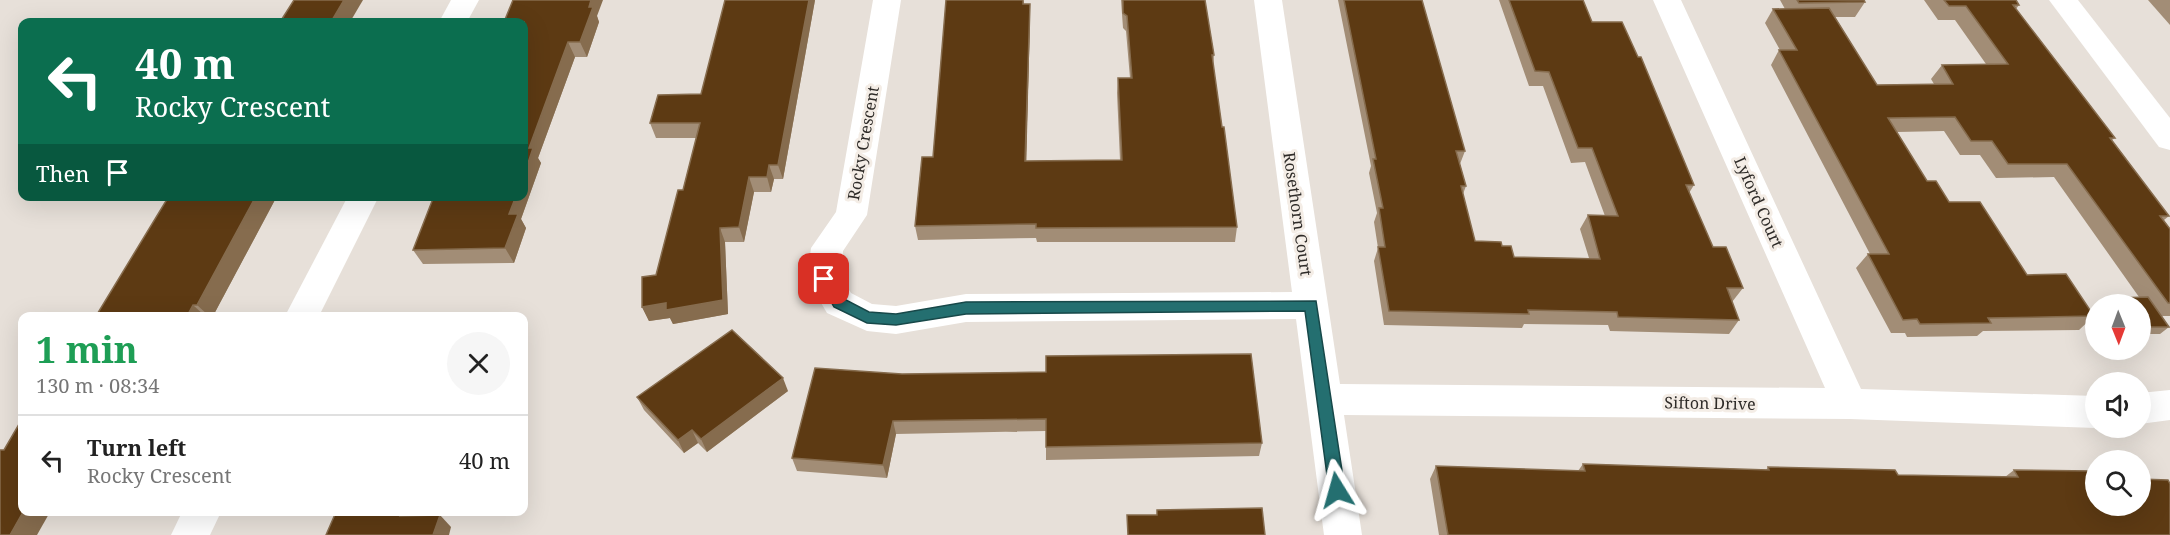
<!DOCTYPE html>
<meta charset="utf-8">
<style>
:root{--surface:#fff;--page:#f6f6f6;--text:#222;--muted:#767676;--line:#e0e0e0}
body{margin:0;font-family:"Noto Serif",serif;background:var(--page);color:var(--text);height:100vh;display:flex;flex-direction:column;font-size:22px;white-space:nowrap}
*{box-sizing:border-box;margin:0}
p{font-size:20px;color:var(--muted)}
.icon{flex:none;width:33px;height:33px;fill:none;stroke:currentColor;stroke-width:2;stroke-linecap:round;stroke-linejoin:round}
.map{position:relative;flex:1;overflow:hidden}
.drawer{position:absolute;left:18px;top:312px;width:510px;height:204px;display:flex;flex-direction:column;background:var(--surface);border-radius:12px;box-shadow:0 6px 24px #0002}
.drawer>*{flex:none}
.banner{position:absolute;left:18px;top:18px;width:510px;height:183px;border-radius:12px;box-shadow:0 6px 24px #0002;background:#0b6e4f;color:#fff;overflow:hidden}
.needle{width:39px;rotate:179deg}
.buttons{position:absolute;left:2085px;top:294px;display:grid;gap:12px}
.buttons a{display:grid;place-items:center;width:66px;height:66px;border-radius:50%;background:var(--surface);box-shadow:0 6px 24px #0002;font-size:30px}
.pin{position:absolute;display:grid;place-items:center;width:51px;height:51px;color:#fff;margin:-26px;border-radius:12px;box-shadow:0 3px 9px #0006}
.me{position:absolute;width:66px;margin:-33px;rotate:352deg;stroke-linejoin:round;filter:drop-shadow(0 0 4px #0008)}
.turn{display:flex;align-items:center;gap:21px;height:126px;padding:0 18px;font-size:27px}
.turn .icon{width:78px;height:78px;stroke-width:2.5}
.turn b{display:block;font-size:42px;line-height:51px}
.then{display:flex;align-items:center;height:57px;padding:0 18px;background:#0003;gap:12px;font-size:22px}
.round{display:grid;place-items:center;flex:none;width:63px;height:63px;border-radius:32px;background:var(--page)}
.headline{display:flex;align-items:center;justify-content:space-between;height:102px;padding:0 18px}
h1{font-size:36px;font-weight:700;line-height:45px;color:#1e9e55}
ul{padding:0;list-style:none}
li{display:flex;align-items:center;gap:18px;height:90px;padding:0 18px;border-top:2px solid var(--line)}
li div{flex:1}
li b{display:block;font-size:22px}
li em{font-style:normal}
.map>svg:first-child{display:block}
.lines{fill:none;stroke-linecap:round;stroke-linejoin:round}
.street{fill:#fff;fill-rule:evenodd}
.wall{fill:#a28d76}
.shaded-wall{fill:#866c4e}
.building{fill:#5d3a13;stroke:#866c4e;stroke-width:1.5}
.route{fill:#246f70;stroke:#174849;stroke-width:1.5}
.labels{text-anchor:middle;stroke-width:6;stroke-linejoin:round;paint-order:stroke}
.street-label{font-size:16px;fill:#2e2b28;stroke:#f4ede6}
</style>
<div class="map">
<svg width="2170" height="535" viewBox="0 0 2170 535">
<rect width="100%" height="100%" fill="#e7e0d9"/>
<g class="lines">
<g class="street">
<polygon points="451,0 479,0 467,22 439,22"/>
<polygon points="873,0 901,0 867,215 843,251 841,277 851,293 872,304 896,306 966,294 1292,292 1254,0 1282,0 1340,384 1825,388 1653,0 1681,0 1861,389 2096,396 2096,428 1850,419 1344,415 1362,535 1324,535 1296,319 966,322 896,334 867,331 827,313 807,279 811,248 836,212"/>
<polygon points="2049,0 2078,0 2170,118 2170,150 2159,147"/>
<polygon points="348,196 379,196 319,316 285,316"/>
<polygon points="2170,390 2170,420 2140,424 2140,393"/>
<polygon points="182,512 221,512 210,535 171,535"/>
</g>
</g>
<g class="wall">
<polygon points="815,0 783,179 774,179 771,192 754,192 744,242 725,242 728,314 673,324 670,318 649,321 642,307 656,275 683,190 696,138 656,138 650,123 701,94"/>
<polygon points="1024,0 1024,4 1030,4 1030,19 1026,161 1120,160 1117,93 1118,78 1130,78 1126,31 1123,28 1121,0 1205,0 1214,55 1213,65 1237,227 1235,242 1037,242 1036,238 918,240 915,226 933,157"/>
<polygon points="1338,0 1422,0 1465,151 1460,164 1466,186 1463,194 1475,241 1502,246 1514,257 1589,258 1580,229 1588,215 1605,216 1585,162 1571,163 1543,86 1529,86 1499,0 1583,0 1592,22 1694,185 1689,193 1713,247 1743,288 1732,302 1739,320 1729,334 1610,331 1608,325 1524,324 1522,328 1384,325 1374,261 1378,248 1374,222 1377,213 1369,173 1371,166"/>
<polygon points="1780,0 1864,0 1865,2 1855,17 1835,17 1877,85 1934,84 1931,79 1942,65 1986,64 1955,20 1938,20 1924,0 2016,0 2019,5 2016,9 2115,138 2112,140 2169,216 2164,220 2170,229 2170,316 2162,316 2169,327 2160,334 2140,334 2140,304 2108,304 2115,298 2139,297 2054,177 1996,178 1980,155 1960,155 1944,131 1897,132 1927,181 2027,275 2094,316 2079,330 1983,331 1977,336 1907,337 1905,333 1891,333 1856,268 1868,254 1870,254 1771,65 1779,50 1780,50 1765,23 1773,9 1785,9"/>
<polygon points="2148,0 2170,0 2170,25"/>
<polygon points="597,16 599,22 587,57 575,57 538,158 541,163 521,219 526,228 514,263 423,264 413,250 524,22"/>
<polygon points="277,196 213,316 96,316"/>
<polygon points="815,368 1262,443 1259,456 1046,460 1046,431 896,434 887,478 797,471 792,458"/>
<polygon points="788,391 707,452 698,443 684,453 644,410 637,397"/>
<polygon points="1583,464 1766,470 1768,467 1898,475 2005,477 2014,470 2096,506 2170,535 1439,535 1430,479 1436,466 1578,471"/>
</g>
<g class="shaded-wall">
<polygon points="344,0 363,0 350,22 331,22"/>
<polygon points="591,0 603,0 597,16 599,22 587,57 580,42"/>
<polygon points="809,0 815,0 783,179 778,165"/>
<polygon points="1030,4 1030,19 1026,175 1025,161"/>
<polygon points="568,42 575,57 538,158 541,163 521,219 526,228 514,263 505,248 509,214 516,196 524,196 524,175 529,148"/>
<polygon points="769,165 774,179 771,192 767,177"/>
<polygon points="749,177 754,192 744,242 739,227"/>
<polygon points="256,196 277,196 213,316 209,316 197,305"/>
<polygon points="720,228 725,242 728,314 673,324 670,318 649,321 642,307"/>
<polygon points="193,305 205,316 187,316"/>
<polygon points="783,378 788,391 707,452 701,439"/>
<polygon points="893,421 896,434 887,478 883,465"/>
<polygon points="692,430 698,443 684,453 678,440"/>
<polygon points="23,512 50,512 37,535 10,535"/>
<polygon points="402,512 418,512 412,528 400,516"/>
<polygon points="440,515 451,527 449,535 433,535"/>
</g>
<g class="building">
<polygon points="294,0 344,0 331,22 280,22"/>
<polygon points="513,0 591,0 589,7 593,7 580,42 568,42 529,148 533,148 524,175 524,22 504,22"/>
<polygon points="725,0 809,0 778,165 769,165 767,177 749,177 739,227 720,228 723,300 666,310 666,303 642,307 642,277 656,275 678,190 683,190 700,123 650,123 658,95 701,94"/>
<polygon points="946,0 1023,0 1023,4 1030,4 1025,161 1122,160 1118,78 1132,78 1127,16 1123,13 1123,0 1205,0 1214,55 1212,55 1222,127 1224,127 1237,227 1036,228 1036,224 915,226 922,157 933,157"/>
<polygon points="1344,0 1422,0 1465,151 1456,151 1466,186 1461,186 1475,241 1501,242 1502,246 1511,246 1514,257 1600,259 1588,215 1618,216 1592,148 1578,148 1549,72 1535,71 1509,0 1583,0 1592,22 1622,22 1638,57 1641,57 1694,185 1686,185 1713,247 1726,247 1743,288 1727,288 1739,320 1618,317 1617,312 1528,310 1529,314 1389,311 1378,247 1385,247 1379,208 1383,208 1373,159 1376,159"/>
<polygon points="1797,0 1864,0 1865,2 1799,3"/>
<polygon points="1944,0 2016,0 2019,5 2013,5 2115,138 2110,138 2169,216 2160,216 2170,229 2170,303 2168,303 2067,164 2008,164 1992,141 1971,141 1955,117 1888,118 1927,181 1936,181 1949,202 1980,202 2027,275 2066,274 2094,316 1988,318 1991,323 1920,324 1917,319 1903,320 1868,254 1889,254 1779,50 1797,50 1773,9 1829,8 1877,85 1953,84 1942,65 2008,64 1966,6 1949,6"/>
<polygon points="169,196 256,196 197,305 193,305 187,316 96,316"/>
<polygon points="434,196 516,196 509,214 518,214 505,248 413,250"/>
<polygon points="2148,297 2169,327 2140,327 2140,304 2120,304 2115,298"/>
<polygon points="732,330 783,378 701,439 692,430 678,440 637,397"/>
<polygon points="1251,354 1262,443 1046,447 1046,419 893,421 883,465 792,458 815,368 902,374 1046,372 1046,356"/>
<polygon points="22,419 22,512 23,512 10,535 0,535 0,450 4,450"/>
<polygon points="1583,464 1769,470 1768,467 1895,470 1898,475 2018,477 2014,470 2093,471 2096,476 2096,506 2140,506 2140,479 2168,480 2170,484 2170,535 1448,535 1436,466 1585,471"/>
<polygon points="1262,508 1265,535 1128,535 1127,515 1157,515 1157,510"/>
<polygon points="336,512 402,512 400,516 440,515 433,535 326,535"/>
</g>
<polygon class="route" points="824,274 829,276 844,299 869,312 896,314 966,302 1316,301 1345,490 1342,495 1337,497 1331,495 1329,490 1305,311 966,314 896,325 867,323 834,307 818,279"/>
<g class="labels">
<g class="street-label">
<text transform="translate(863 143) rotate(-80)" y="6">Rocky Crescent</text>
<text transform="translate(1759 202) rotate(66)" y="6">Lyford Court</text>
<text transform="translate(1298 214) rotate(82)" y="6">Rosethorn Court</text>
<text transform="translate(1710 403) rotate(1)" y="6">Sifton Drive</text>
</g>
</g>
</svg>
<div class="buttons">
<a><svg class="needle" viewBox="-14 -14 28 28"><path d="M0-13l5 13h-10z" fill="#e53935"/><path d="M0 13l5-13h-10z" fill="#767676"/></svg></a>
<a><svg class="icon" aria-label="sound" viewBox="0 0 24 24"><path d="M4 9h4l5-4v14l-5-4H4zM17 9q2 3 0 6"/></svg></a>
<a><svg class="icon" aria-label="search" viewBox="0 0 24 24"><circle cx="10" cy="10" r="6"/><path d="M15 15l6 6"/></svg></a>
</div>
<div class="pin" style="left:824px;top:279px;background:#d93025"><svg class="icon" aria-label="arrive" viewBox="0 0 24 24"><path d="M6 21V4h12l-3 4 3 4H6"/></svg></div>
<svg class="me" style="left:1337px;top:490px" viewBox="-20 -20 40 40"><path d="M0-17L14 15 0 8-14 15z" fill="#246f70" stroke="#fff" stroke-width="4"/></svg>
<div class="banner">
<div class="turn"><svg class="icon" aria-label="left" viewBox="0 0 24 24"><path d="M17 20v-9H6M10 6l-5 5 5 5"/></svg><div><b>40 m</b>Rocky Crescent</div></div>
<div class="then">Then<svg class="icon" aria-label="arrive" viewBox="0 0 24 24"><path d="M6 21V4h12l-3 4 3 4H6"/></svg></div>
</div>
<section class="drawer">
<div class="headline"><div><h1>1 min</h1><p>130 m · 08:34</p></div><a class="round"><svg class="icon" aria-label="close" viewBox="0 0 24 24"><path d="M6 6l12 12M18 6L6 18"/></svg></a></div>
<ul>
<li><svg class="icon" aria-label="left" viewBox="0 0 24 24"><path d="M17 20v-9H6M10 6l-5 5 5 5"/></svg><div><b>Turn left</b><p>Rocky Crescent</p></div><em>40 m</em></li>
</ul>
</section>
</div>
